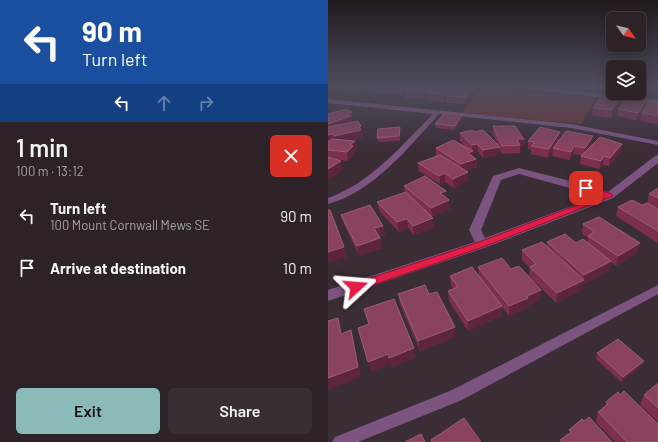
<!DOCTYPE html>
<meta charset="utf-8">
<style>
:root{--surface:#2c2228;--page:#382f34;--text:#f1f3f6;--muted:#a6a4a8;--line:#483f45;--accent:#8bbbb9}
body{margin:0;font-family:Barlow,sans-serif;background:var(--page);color:var(--text);height:100vh;display:flex;flex-direction:column;font-size:15px;white-space:nowrap}
*{box-sizing:border-box;margin:0}
p{font-size:13px;color:var(--muted)}
.icon{flex:none;width:22px;height:22px;fill:none;stroke:currentColor;stroke-width:2;stroke-linecap:round;stroke-linejoin:round}
.map{position:relative;flex:1;overflow:hidden}
.sheet{display:flex;flex-direction:column;background:var(--surface);width:328px}
.sheet>*{flex:none}
.guide{background:#1a4fa0;color:#fff;overflow:hidden}
.needle{width:26px;rotate:124deg}
.fabs{position:absolute;left:278px;top:12px;display:grid;gap:8px}
.fabs a{display:grid;place-items:center;width:40px;height:40px;border-radius:6px;background:var(--surface);box-shadow:0 2px 10px #0003,0 0 0 1px var(--line);font-size:20px}
.pin{position:absolute;display:grid;place-items:center;width:34px;height:34px;color:#fff;margin:-17px;border-radius:8px;box-shadow:0 2px 6px #0006}
.me{position:absolute;width:44px;margin:-22px;rotate:71deg;stroke-linejoin:round;filter:drop-shadow(0 0 3px #0008)}
.turn{display:flex;align-items:center;gap:14px;height:84px;padding:0 16px;font-size:18px}
.turn .icon{width:52px;height:52px;stroke-width:2.5}
.turn b{display:block;font-size:28px;line-height:34px}
.lanes{display:flex;align-items:center;height:38px;padding:0 16px;background:#0003;justify-content:center;gap:20px;direction:ltr}
.lanes .off{opacity:.35}
.round{display:grid;place-items:center;flex:none;width:42px;height:42px;border-radius:6px;background:var(--page)}
.overview{display:flex;align-items:center;justify-content:space-between;height:68px;padding:0 16px}
h1{font-size:24px;font-weight:600;line-height:30px}
.primary-button{display:flex;gap:8px;margin-top:auto;padding:8px 16px}
.primary-button a{flex:1;height:46px;border-radius:6px;background:var(--accent);color:#111;font-size:16px;font-weight:600;line-height:46px;text-align:center}
.primary-button a+a{background:var(--page);color:var(--text)}
ul{padding:0;list-style:none}
li{display:flex;align-items:center;gap:12px;height:52px;padding:0 16px}
li div{flex:1}
li b{display:block;font-size:15px}
li em{font-style:normal}
main{display:flex;flex:1;min-height:0}
.map>svg:first-child{display:block}
.green{fill:#693538}
.lines{fill:none;stroke-linecap:round;stroke-linejoin:round}
.lane{fill:#7b5580;fill-rule:evenodd}
.street{fill:#7b5580;fill-rule:evenodd}
.wall{fill:#7b2e4e}
.shaded-wall{fill:#5c253d}
.building{fill:#89425f;stroke:#9a5d77}
.route{fill:#e11d48;stroke:#92132f}
</style>
<main>
<section class="sheet">
<div class="guide">
<div class="turn"><svg class="icon" aria-label="left" viewBox="0 0 24 24"><path d="M17 20v-9H6M10 6l-5 5 5 5"/></svg><div><b>90 m</b>Turn left</div></div>
<div class="lanes"><svg class="icon" aria-label="left" viewBox="0 0 24 24"><path d="M17 20v-9H6M10 6l-5 5 5 5"/></svg><svg class="icon off" aria-label="ahead" viewBox="0 0 24 24"><path d="M12 20V5M6 11l6-6 6 6"/></svg><svg class="icon off" aria-label="right" viewBox="0 0 24 24"><path d="M7 20v-9h11M14 6l5 5-5 5"/></svg></div>
</div>
<div class="overview"><div><h1>1 min</h1><p>100 m · 13:12</p></div><a class="round" style="background:#d93025;color:#fff"><svg class="icon" aria-label="close" viewBox="0 0 24 24"><path d="M6 6l12 12M18 6L6 18"/></svg></a></div>
<ul>
<li><svg class="icon" aria-label="left" viewBox="0 0 24 24"><path d="M17 20v-9H6M10 6l-5 5 5 5"/></svg><div><b>Turn left</b><p>100 Mount Cornwall Mews SE</p></div><em>90 m</em></li>
<li><svg class="icon" aria-label="arrive" viewBox="0 0 24 24"><path d="M6 21V4h12l-3 4 3 4H6"/></svg><div><b>Arrive at destination</b></div><em>10 m</em></li>
</ul>
<div class="primary-button"><a>Exit</a><a>Share</a></div>
</section>
<div class="map">
<svg width="330" height="442" viewBox="0 0 330 442">
<rect width="100%" height="100%" fill="#3b2d36"/>
<polygon class="green" points="153,88 269,98 253,124 133,113"/>
<g class="lines">
<g class="lane">
<path d="M0,99L243,124L330,141V145L243,128L111,114C82,146 44,193 0,204V198C43,183 74,145 105,114L0,103Z"/>
<polygon points="330,285 330,294 134,400 30,442 4,442 7,437 124,390"/>
</g>
<g class="street">
<polygon points="193,87 213,87 330,100 330,104 197,89"/>
<path d="M330,155V163L285,198L159,247L0,301V290L147,242L141,230L165,176L191,168L262,186L280,192L327,156ZM191,174L271,196L157,238L153,230L173,180Z"/>
</g>
</g>
<g class="wall">
<polygon points="1,87 125,87 125,88 126,87 146,87 146,93 138,104 118,103 118,100 117,102 98,99 98,97 95,99 77,98 77,94 76,95 58,94 58,93 56,94 40,91 39,88 35,91 17,90 17,89"/>
<polygon points="311,87 323,87 323,88 318,87 317,90 311,89"/>
<rect x="326" y="87" width="4" height="1"/>
<polygon points="318,101 316,109 308,120 289,116 290,109 301,102"/>
<polygon points="330,103 330,124 312,121 314,113"/>
<polygon points="290,104 283,118 264,115 265,108"/>
<polygon points="0,114 25,119 24,120 24,122 35,134 34,134 35,138 23,140 29,149 26,152 26,154 20,161 7,159 15,170 0,179"/>
<polygon points="134,115 134,119 127,130 108,128 107,124"/>
<polygon points="165,126 196,139 195,147 192,147 192,153 174,154 172,149 171,155 155,158 150,152 145,153 145,157 148,159 149,167 138,171 140,181 126,188 117,182 112,184 91,171 90,163 108,156 108,148 139,148 132,141 132,133 146,132 170,145 165,134"/>
<polygon points="72,132 72,141 50,142 49,138"/>
<polygon points="232,132 232,139 264,144 262,147 293,152 281,166 275,165 271,169 252,164 253,155 245,154 242,160 224,156 225,151 220,158 203,154 203,150 200,149 200,141"/>
<polygon points="76,186 119,198 122,209 104,217 106,227 86,235 80,228 71,232 51,211 49,202 77,193"/>
<polygon points="330,188 330,243 288,216 290,207 314,205 319,203 321,194"/>
<polygon points="13,215 55,226 57,235 51,237 54,248 31,256 16,224"/>
<polygon points="255,224 309,253 288,266 283,262 281,271 256,284 254,290 228,303 201,276 202,268 194,260 194,250 218,246 219,242 259,243 260,238 254,234"/>
<polygon points="150,267 183,269 212,300 199,306 199,308 181,316 174,307 174,316 140,331 121,301 120,291 125,289 123,285 122,276 151,275"/>
<polygon points="70,294 101,294 127,327 127,337 92,351 72,304"/>
<polygon points="269,353 314,366 293,382 268,359"/>
<polygon points="330,383 330,422 312,405 316,395"/>
<polygon points="292,395 330,442 287,442 268,422 270,412 277,407 278,402"/>
</g>
<g class="shaded-wall">
<polygon points="34,87 39,87 39,88 35,91"/>
<polygon points="55,87 65,87 57,87 58,93 56,94"/>
<polygon points="77,87 83,87 77,91 77,94 76,95 75,88"/>
<polygon points="100,87 107,87 98,92 98,97 95,99 95,92"/>
<polygon points="123,87 125,87 125,92 118,96 118,100 117,102 116,95"/>
<polygon points="145,87 146,93 138,104 138,97"/>
<polygon points="292,97 290,104 283,118 284,110"/>
<polygon points="318,101 316,109 308,120 310,113"/>
<polygon points="24,112 25,119 24,120 25,124 0,133 0,124 18,114"/>
<polygon points="134,115 134,119 127,130 127,126"/>
<polygon points="33,126 35,134 34,134 35,138 8,144 6,136"/>
<polygon points="232,132 232,140 225,148 225,151 220,158 221,149"/>
<polygon points="5,134 7,142 0,143 0,135"/>
<polygon points="265,136 264,144 256,156 257,148"/>
<polygon points="189,139 196,139 195,147 192,147 192,145"/>
<polygon points="27,141 29,149 26,152 26,154 20,161 19,152 22,145"/>
<polygon points="149,144 150,152 145,153 145,160 140,153 144,152 144,145"/>
<polygon points="294,144 293,152 281,166 282,158"/>
<polygon points="246,146 245,154 242,160 243,152"/>
<polygon points="172,147 171,155 155,158 155,150"/>
<polygon points="276,156 275,165 271,169 273,161"/>
<polygon points="148,159 149,167 134,173 133,164"/>
<polygon points="13,161 15,170 0,179 0,169"/>
<polygon points="140,172 140,181 126,188 125,179"/>
<polygon points="117,173 117,182 112,184 111,176"/>
<polygon points="118,191 119,200 112,193"/>
<polygon points="121,200 122,209 104,217 103,208"/>
<polygon points="105,218 106,227 86,235 85,226"/>
<polygon points="79,219 80,228 71,232 69,222"/>
<polygon points="55,226 57,235 48,238 46,228"/>
<polygon points="52,238 54,248 31,256 29,246"/>
<polygon points="312,243 309,253 288,266 290,256"/>
<polygon points="16,247 19,257 0,263 0,252"/>
<polygon points="283,261 281,271 256,284 254,290 228,303 229,293 255,281 256,275"/>
<polygon points="213,290 212,300 199,306 199,308 181,316 181,306 199,296"/>
<polygon points="174,306 174,316 140,331 140,321"/>
<polygon points="10,318 13,328 16,344 13,334"/>
<polygon points="127,327 127,337 92,351 90,341"/>
<polygon points="23,330 26,340 33,377 0,390 0,378"/>
<polygon points="86,348 88,358 63,368 61,358"/>
<polygon points="60,354 62,364 43,372 40,362"/>
<polygon points="316,361 314,366 293,382 295,377"/>
</g>
<g class="building">
<polygon points="57,87 77,87 75,88"/>
<polygon points="81,87 100,87 95,92 77,91"/>
<polygon points="103,87 123,87 116,95 98,92"/>
<polygon points="126,87 145,87 138,97 118,96"/>
<polygon points="277,95 292,97 284,110 265,108 271,99 274,100"/>
<polygon points="304,99 318,101 310,113 290,109 296,101 301,102"/>
<polygon points="321,101 330,103 330,116 314,113"/>
<polygon points="18,109 24,112 18,114 23,116 0,124 0,114"/>
<polygon points="117,113 134,115 127,126 107,124"/>
<polygon points="30,121 33,126 31,127 33,130 6,136 5,134 0,135 0,127"/>
<polygon points="165,126 187,126 196,139 189,139 192,145 174,146"/>
<polygon points="72,127 71,136 49,138 50,129"/>
<polygon points="212,127 232,132 221,149 203,146 207,142 200,141"/>
<polygon points="144,130 146,132 155,130 172,147 155,150 149,144 144,145 132,133"/>
<polygon points="238,131 265,136 257,148 246,146 243,152 225,148"/>
<polygon points="272,137 294,144 282,158 276,156 273,161 253,156"/>
<polygon points="4,139 27,141 22,145 25,146 19,152 0,150 0,141 1,141"/>
<polygon points="125,140 145,151 140,153 148,159 133,164 108,148"/>
<polygon points="112,155 140,172 125,179 117,173 111,176 90,163"/>
<polygon points="0,157 13,161 0,169"/>
<polygon points="97,176 118,191 112,193 121,200 103,208 76,186"/>
<polygon points="330,188 330,198 321,194"/>
<polygon points="78,192 105,218 85,226 79,219 69,222 49,202"/>
<polygon points="304,200 314,205 319,203 330,209 330,231 290,207"/>
<polygon points="42,205 55,226 46,228 52,238 29,246 13,215"/>
<polygon points="0,210 2,210 16,247 0,252"/>
<polygon points="271,217 312,243 290,256 260,236 267,232 255,224"/>
<polygon points="237,234 248,243 255,239 283,261 256,275 219,242"/>
<polygon points="214,242 256,280 229,293 202,267 208,264 194,250"/>
<polygon points="174,258 183,269 191,266 213,290 199,296 200,298 181,306 150,267"/>
<polygon points="144,267 174,306 140,321 120,291 130,287 122,276"/>
<polygon points="97,285 101,294 109,292 127,327 90,341 70,294"/>
<polygon points="66,299 86,348 61,358 60,354 40,362 30,328 41,324 36,309"/>
<polygon points="10,318 13,334 23,330 30,367 0,378 0,321"/>
<polygon points="290,339 316,361 295,377 269,353"/>
<polygon points="330,383 330,408 316,395"/>
<polygon points="296,391 330,424 330,442 299,442 270,412 280,404 278,402 290,392 292,395"/>
<polygon points="261,417 284,442 234,442 232,440 243,432 241,430 254,419 256,421"/>
<polygon points="136,418 153,442 104,442 103,440"/>
<polygon points="93,434 97,442 77,442"/>
</g>
<linearGradient id="sky" x2="0" y2="1"><stop stop-color="#20191e"/><stop offset="0.58" stop-color="#4f4c5d"/><stop offset="1" stop-color="#4f4c5d" stop-opacity="0"/></linearGradient>
<rect width="330" height="149" fill="url(#sky)"/>
<polygon class="route" points="258,185 284,194 285,196 158,246 28,291 24,290 23,287 24,284 151,242 273,196 256,189 254,188"/>
</svg>
<div class="fabs">
<a><svg class="needle" viewBox="-14 -14 28 28"><path d="M0-13l5 13h-10z" fill="#e53935"/><path d="M0 13l5-13h-10z" fill="#a6a4a8"/></svg></a>
<a><svg class="icon" aria-label="layers" viewBox="0 0 24 24"><path d="M12 4l9 5-9 5-9-5zM3 14l9 5 9-5"/></svg></a>
</div>
<div class="pin" style="left:258px;top:188px;background:#d93025"><svg class="icon" aria-label="arrive" viewBox="0 0 24 24"><path d="M6 21V4h12l-3 4 3 4H6"/></svg></div>
<svg class="me" style="left:28px;top:287px" viewBox="-20 -20 40 40"><path d="M0-17L14 15 0 8-14 15z" fill="#e11d48" stroke="#fff" stroke-width="4"/></svg>
</div>
</main>
